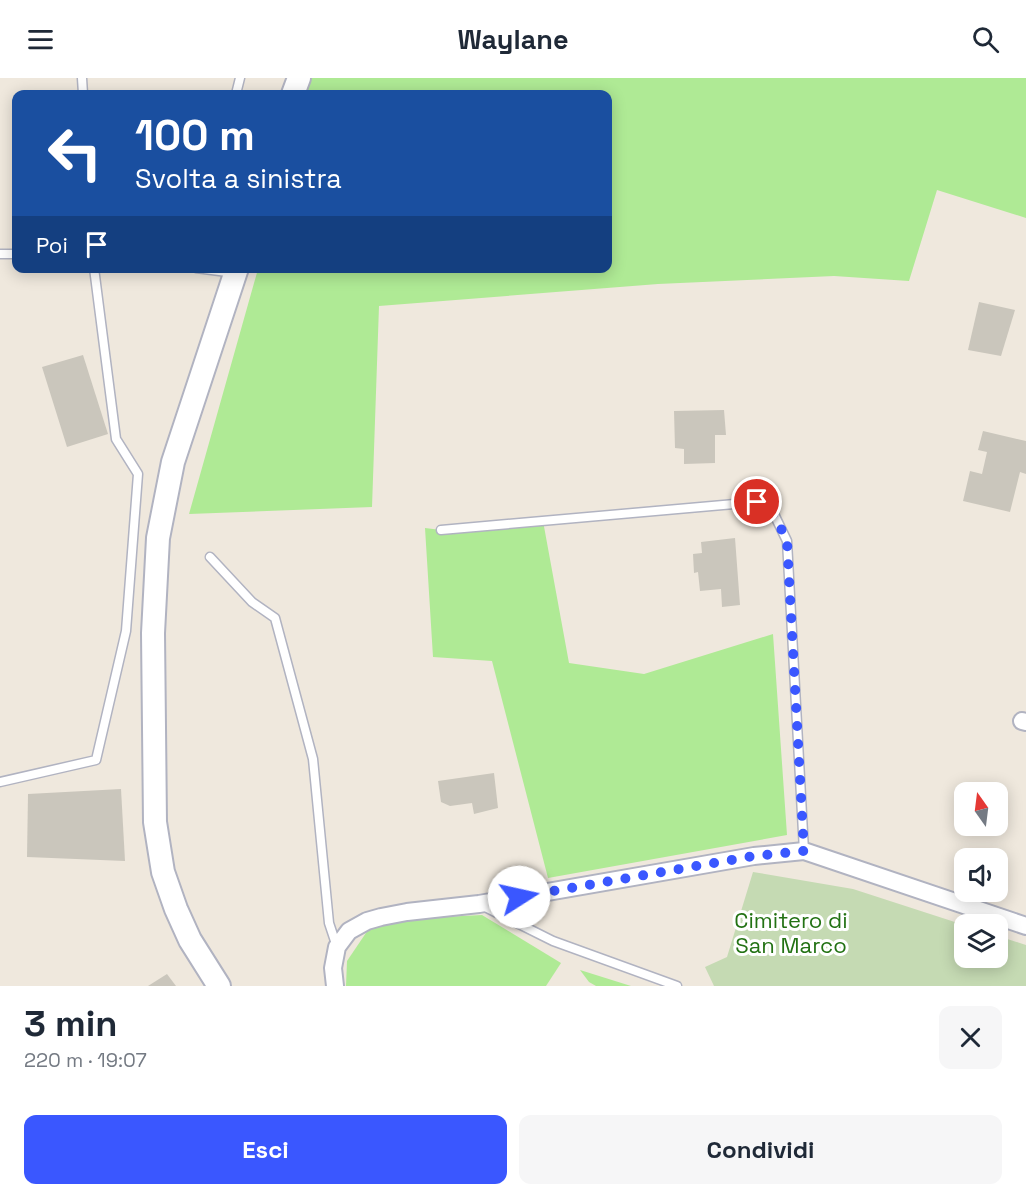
<!DOCTYPE html>
<html lang="it">
<meta charset="utf-8">
<style>
:root{--surface:#fff;--page:#f6f6f7;--text:#1f2937;--muted:#747a83;--accent:#3a57ff}
body{margin:0;font-family:"Space Grotesk",sans-serif;background:var(--page);color:var(--text);height:100vh;display:flex;flex-direction:column;font-size:22px;white-space:nowrap}
*{box-sizing:border-box;margin:0}
p{font-size:20px;color:var(--muted)}
.icon{flex:none;width:33px;height:33px;fill:none;stroke:currentColor;stroke-width:2;stroke-linecap:round;stroke-linejoin:round}
.map{position:relative;height:908px;overflow:hidden}
.drawer{display:flex;flex-direction:column;background:var(--surface);flex:1}
.drawer>*{flex:none}
.guide{position:absolute;left:12px;top:12px;width:600px;height:183px;border-radius:12px;box-shadow:0 3px 15px #0003;background:#1a4fa0;color:#fff;overflow:hidden}
.needle{width:39px;rotate:346deg}
.tools{position:absolute;left:954px;top:704px;display:grid;gap:12px}
.tools a{display:grid;place-items:center;width:54px;height:54px;border-radius:12px;background:var(--surface);box-shadow:0 3px 15px #0003;font-size:30px}
.pin{position:absolute;display:grid;place-items:center;width:51px;height:51px;color:#fff;margin:-26px;border:3px solid #fff;border-radius:50%;box-shadow:0 2px 6px #0007}
.me{position:absolute;width:66px;margin:-33px;rotate:80deg;stroke-linejoin:round;filter:drop-shadow(0 0 4px #0008)}
.turn{display:flex;align-items:center;gap:21px;height:126px;padding:0 24px;font-size:27px}
.turn .icon{width:78px;height:78px;stroke-width:2.5}
.turn b{display:block;font-size:42px;line-height:51px}
.then{display:flex;align-items:center;height:57px;padding:0 24px;background:#0003;gap:12px;font-size:22px}
.round{display:grid;place-items:center;flex:none;width:63px;height:63px;border-radius:12px;background:var(--page)}
.overview{display:flex;align-items:center;justify-content:space-between;height:102px;padding:0 24px}
h1{font-size:36px;font-weight:700;line-height:45px}
.button{display:flex;gap:12px;margin-top:auto;padding:12px 24px}
.button a{flex:1;height:69px;border-radius:12px;background:var(--accent);color:#fff;font-size:24px;font-weight:700;line-height:69px;text-align:center}
.button a+a{background:var(--page);color:var(--text)}
header{display:flex;justify-content:space-between;align-items:center;height:78px;padding:0 24px;background:var(--surface);font-size:27px;font-weight:700}
.map>svg:first-child{display:block}
.green{fill:#afea95}
.cemetery{fill:#c5dab3}
.building{fill:#cac6bc}
.lines{fill:none;stroke-linecap:round;stroke-linejoin:round}
.service-casing{stroke:#b1b3c1;stroke-width:11}
.minor-casing{stroke:#b1b3c1;stroke-width:20}
.secondary-casing{stroke:#b1b3c1;stroke-width:26}
.service{stroke:#fff;stroke-width:8}
.minor{stroke:#fff;stroke-width:16}
.secondary{stroke:#fff;stroke-width:22}
.route{stroke:#3a57ff;stroke-width:10;stroke-dasharray:0 18}
.labels{text-anchor:middle;stroke-width:6;stroke-linejoin:round;paint-order:stroke}
.park-label{font-size:22px;fill:#237214;stroke:#fff}
</style>
<header><svg class="icon" aria-label="menu" viewBox="0 0 24 24"><path d="M4 6h16M4 12h16M4 18h16"/></svg>Waylane<svg class="icon" aria-label="search" viewBox="0 0 24 24"><circle cx="10" cy="10" r="6"/><path d="M15 15l6 6"/></svg></header>
<div class="map">
<svg width="1026" height="908" viewBox="0 0 1026 908">
<rect width="100%" height="100%" fill="#efe8dd"/>
<g class="green">
<polygon points="299,0 1026,0 1026,140 937,112 909,203 834,198 658,206 379,228 372,429 189,436 258,191 608,190 608,16 293,16"/>
<polygon points="543,443 569,585 644,596 773,556 787,757 548,800 492,583 433,579 425,450 441,452"/>
<polygon points="482,837 561,885 546,908 346,908 347,883 370,849 424,840"/>
<polygon points="580,892 631,908 596,908 589,904"/>
</g>
<polygon class="cemetery" points="753,794 853,811 964,847 964,879 998,879 998,858 1026,867 1026,908 714,908 705,889 727,879"/>
<g class="building">
<polygon points="979,224 1015,232 1001,278 968,272"/>
<polygon points="83,277 108,356 67,369 42,289"/>
<polygon points="724,332 726,357 715,357 715,385 684,386 684,371 675,370 674,333"/>
<polygon points="983,353 1026,363 1026,396 1020,394 1010,434 963,423 970,393 982,396 987,374 978,372"/>
<polygon points="735,460 740,527 722,529 721,511 700,513 698,494 694,495 693,476 702,475 701,464"/>
<polygon points="494,695 498,730 474,736 472,725 450,728 441,724 438,703"/>
<polygon points="121,711 125,783 27,779 28,716"/>
<polygon points="167,896 176,908 148,908"/>
</g>
<g class="lines">
<g class="service-casing">
<g id="service">
<polyline points="82,0 83,16"/>
<polyline points="236,16 240,0"/>
<polyline points="0,176 16,176"/>
<polyline points="196,190 235,195"/>
<polyline points="441,452 757,424 774,436 787,463 804,773"/>
<polyline points="210,479 252,524 275,540 313,681 329,845 337,869"/>
<polyline points="0,704 96,682 126,553 138,396 116,361 94,190"/>
<polyline points="481,827 553,863 677,908"/>
</g>
</g>
<g class="minor-casing">
<g id="minor">
<polyline points="1022,643 1026,644"/>
<polyline points="335,908 333,890 337,869 349,853 367,843 381,839 407,834 479,826 754,778 804,773 1026,848"/>
</g>
</g>
<g class="secondary-casing">
<g id="secondary">
<polyline points="293,16 299,0"/>
<polyline points="219,908 190,862 176,831 163,794 155,744 153,555 158,460 173,384 237,190"/>
</g>
</g>
<use href="#service" class="service"/>
<use href="#minor" class="minor"/>
<use href="#secondary" class="secondary"/>
</g>
<g class="lines">
<polyline class="route" points="519,819 754,778 804,773 787,463 774,436 757,424"/>
</g>
<g class="labels">
<g class="park-label">
<text x="791" y="850">Cimitero di<tspan x="791" dy="25">San Marco</tspan></text>
</g>
</g>
</svg>
<div class="tools">
<a><svg class="needle" viewBox="-14 -14 28 28"><path d="M0-13l5 13h-10z" fill="#e53935"/><path d="M0 13l5-13h-10z" fill="#747a83"/></svg></a>
<a><svg class="icon" aria-label="sound" viewBox="0 0 24 24"><path d="M4 9h4l5-4v14l-5-4H4zM17 9q2 3 0 6"/></svg></a>
<a><svg class="icon" aria-label="layers" viewBox="0 0 24 24"><path d="M12 4l9 5-9 5-9-5zM3 14l9 5 9-5"/></svg></a>
</div>
<div class="pin" style="left:757px;top:424px;background:#d93025"><svg class="icon" aria-label="arrive" viewBox="0 0 24 24"><path d="M6 21V4h12l-3 4 3 4H6"/></svg></div>
<svg class="me" style="left:519px;top:819px" viewBox="-20 -20 40 40"><circle r="19" fill="#fff"/><path d="M0-13L10 11 0 6-10 11z" fill="#3a57ff"/></svg>
<div class="guide">
<div class="turn"><svg class="icon" aria-label="left" viewBox="0 0 24 24"><path d="M17 20v-9H6M10 6l-5 5 5 5"/></svg><div><b>100 m</b>Svolta a sinistra</div></div>
<div class="then">Poi<svg class="icon" aria-label="arrive" viewBox="0 0 24 24"><path d="M6 21V4h12l-3 4 3 4H6"/></svg></div>
</div>
</div>
<section class="drawer">
<div class="overview"><div><h1>3 min</h1><p>220 m · 19:07</p></div><a class="round"><svg class="icon" aria-label="close" viewBox="0 0 24 24"><path d="M6 6l12 12M18 6L6 18"/></svg></a></div>
<div class="button"><a>Esci</a><a>Condividi</a></div>
</section>
